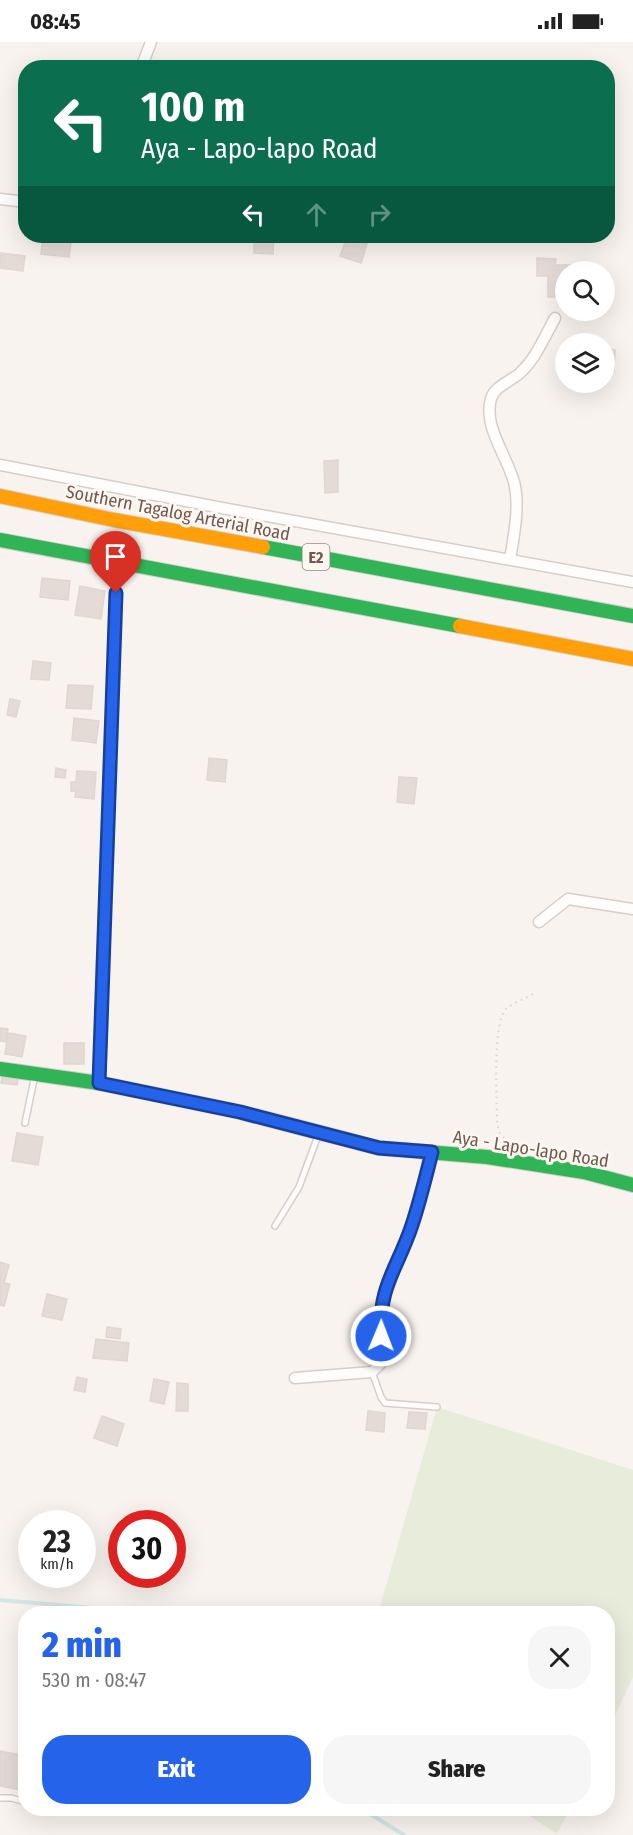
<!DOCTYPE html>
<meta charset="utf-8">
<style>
:root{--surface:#fff;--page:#f6f6f6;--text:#222;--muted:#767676;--accent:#2563eb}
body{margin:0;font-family:"Fira Sans Condensed",sans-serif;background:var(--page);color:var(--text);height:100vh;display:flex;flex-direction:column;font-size:22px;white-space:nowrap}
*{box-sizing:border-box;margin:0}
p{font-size:20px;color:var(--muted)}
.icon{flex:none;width:33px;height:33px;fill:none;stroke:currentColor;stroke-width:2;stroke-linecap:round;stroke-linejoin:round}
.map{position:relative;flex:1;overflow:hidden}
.panel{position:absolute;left:18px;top:1564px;width:597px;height:210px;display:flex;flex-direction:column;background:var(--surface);border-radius:24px;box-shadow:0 6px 24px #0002}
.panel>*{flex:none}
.guide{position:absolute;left:18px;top:18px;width:597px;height:183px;border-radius:24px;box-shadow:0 6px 24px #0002;background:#0b6e4f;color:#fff;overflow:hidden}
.fabs{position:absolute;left:555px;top:219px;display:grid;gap:12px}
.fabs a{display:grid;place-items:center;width:60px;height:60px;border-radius:50%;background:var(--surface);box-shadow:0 6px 24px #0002;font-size:30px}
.speed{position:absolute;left:18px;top:1468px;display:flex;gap:12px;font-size:30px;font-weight:700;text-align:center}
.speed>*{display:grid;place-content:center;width:78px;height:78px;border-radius:50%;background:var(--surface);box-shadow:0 6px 24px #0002;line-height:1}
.speed small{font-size:15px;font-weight:400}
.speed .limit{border:9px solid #d22;background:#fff;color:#111}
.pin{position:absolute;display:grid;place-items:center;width:51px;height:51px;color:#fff;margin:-62px -26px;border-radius:50% 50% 50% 0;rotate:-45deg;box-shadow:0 0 6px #0007}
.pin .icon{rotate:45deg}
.me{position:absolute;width:66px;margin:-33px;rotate:1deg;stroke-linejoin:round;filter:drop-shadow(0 0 4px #0008)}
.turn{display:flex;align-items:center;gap:21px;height:126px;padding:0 24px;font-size:27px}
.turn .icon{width:78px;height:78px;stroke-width:2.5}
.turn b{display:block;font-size:42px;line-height:51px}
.lanes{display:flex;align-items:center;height:57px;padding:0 24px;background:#0003;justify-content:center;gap:30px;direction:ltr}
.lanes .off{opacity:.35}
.round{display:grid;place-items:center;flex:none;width:63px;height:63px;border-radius:24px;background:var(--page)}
.head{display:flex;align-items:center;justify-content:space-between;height:102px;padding:0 24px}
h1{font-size:36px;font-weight:800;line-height:45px;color:var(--accent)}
.button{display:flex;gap:12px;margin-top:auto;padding:12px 24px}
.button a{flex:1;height:69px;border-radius:24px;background:var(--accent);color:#fff;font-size:24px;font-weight:800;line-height:69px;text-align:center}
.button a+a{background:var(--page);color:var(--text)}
.status{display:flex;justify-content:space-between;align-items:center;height:42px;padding:0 30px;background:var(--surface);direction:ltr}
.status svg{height:16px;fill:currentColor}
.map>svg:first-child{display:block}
.green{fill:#e8ecdb}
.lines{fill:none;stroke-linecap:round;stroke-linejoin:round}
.stream{stroke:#d2e7e6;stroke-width:4}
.building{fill:#e4dbd6;stroke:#e0d6d1;stroke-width:1.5}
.lane-casing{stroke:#d6ceca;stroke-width:8}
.street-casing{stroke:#d6ceca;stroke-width:13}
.fast-casing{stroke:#d6ceca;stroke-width:16}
.slow-casing{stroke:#d6ceca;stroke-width:16}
.path{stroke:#dad2d0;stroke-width:2;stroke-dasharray:1.5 4.5;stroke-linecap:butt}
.lane{stroke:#fefdfc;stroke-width:5}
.street{stroke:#fefdfc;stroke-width:10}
.fast{stroke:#30b455;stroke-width:14}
.slow{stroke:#ff9f0a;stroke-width:14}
.route-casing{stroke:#184099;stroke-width:15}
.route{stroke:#2563eb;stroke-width:10}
.labels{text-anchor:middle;stroke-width:6;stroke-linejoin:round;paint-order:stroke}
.shield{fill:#fdf7f1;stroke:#9c8880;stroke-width:1.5}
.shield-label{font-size:16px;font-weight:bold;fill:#735850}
.street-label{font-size:18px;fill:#735850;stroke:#fdf7f1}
</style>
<div class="status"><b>08:45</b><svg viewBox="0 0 49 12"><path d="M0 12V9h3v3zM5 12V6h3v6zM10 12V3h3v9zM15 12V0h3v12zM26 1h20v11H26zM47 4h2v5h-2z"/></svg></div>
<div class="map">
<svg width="633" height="1793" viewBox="0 0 633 1793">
<rect width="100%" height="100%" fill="#f8f3ee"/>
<g class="green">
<polygon points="437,1365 633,1428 633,1635 608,1688 608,1572 378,1572"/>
<polygon points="519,1767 570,1767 557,1792"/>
</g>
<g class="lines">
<g class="stream">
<polyline points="0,1558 162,1572"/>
<polyline points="362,1767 404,1793"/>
</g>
</g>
<g class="building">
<polygon points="43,194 72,194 69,215 41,212"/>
<polygon points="82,194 99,194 98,198 82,196"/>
<polygon points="254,194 274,194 273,212 254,211"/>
<polygon points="347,195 367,202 361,221 340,214"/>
<polygon points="1,211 25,214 23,229 0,226"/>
<polygon points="537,216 556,217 555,223 573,223 572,230 566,230 566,255 548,255 548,234 537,234"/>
<polygon points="604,307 615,308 614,329 604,329"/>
<polygon points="338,418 338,450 325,451 324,419"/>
<polygon points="42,536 70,539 68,558 40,555"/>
<polygon points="80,544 105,549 101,577 75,573"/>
<polygon points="33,619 51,621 49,638 31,637"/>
<polygon points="68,643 93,644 91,667 66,666"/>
<polygon points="10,657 20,659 16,675 7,673"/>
<polygon points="74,676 99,679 96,701 72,698"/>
<polygon points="209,716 227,718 225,740 207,738"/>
<polygon points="56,726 66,728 65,736 55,735"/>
<polygon points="77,729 96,730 94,757 75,755 76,749 71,749 71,740 76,740"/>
<polygon points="399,735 417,736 414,762 397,760"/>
<polygon points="0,986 8,987 6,1000 0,999"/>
<polygon points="8,991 26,994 22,1015 5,1012"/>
<rect x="64" y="1001" width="20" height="21"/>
<polygon points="3,1029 19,1031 17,1043 1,1041"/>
<polygon points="17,1091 43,1095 38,1123 12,1119"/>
<polygon points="0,1220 9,1223 4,1241 10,1242 4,1264 0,1263"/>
<polygon points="47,1252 67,1257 62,1278 42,1274"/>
<polygon points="107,1285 121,1287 120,1297 106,1295"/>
<polygon points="96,1297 129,1301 127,1319 93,1316"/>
<polygon points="77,1335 87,1337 85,1350 74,1348"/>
<polygon points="154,1337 169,1340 164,1362 150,1359"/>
<polygon points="177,1341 188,1342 188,1369 176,1369"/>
<polygon points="368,1369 385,1371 384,1390 366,1388"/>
<polygon points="409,1370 427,1371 425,1387 407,1386"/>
<polygon points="102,1374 124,1382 117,1404 94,1396"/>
<polygon points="0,1709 26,1714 26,1749 0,1744"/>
</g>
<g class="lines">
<g class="lane-casing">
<g id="lane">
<polyline points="25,1081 35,1033"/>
<polyline points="275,1184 299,1145 319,1091"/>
<polyline points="372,1330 381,1355 385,1361 437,1365"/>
<polyline points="0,1756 11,1756 26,1760"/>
<polyline points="55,1767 77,1769 88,1767"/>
</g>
</g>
<g class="street-casing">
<g id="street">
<polyline points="141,26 151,0"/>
<polyline points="0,157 26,160"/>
<polyline points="0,423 222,466 633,540"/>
<path d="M510,517C514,494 520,463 514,440C507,414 483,384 491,357C494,344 512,339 521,330C536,316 545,294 555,276"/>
<polyline points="539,880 568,857 633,867"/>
<polyline points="99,1041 116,551"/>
<polyline points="295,1336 372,1330 383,1319 384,1311 380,1277 383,1256 391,1231 411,1185 432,1110"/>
</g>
</g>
<g class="fast-casing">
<g id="fast">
<polyline points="0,498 460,584"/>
<polyline points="263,505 633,574"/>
<polyline points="0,1027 99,1041 240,1070 379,1106 487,1115 584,1130 633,1143"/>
</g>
</g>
<g class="slow-casing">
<g id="slow">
<polyline points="0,454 114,478 263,505"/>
<polyline points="460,584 633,617"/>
</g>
</g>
<path class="path" d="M512,1105L499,1090L497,1081C497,1060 492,981 506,967C513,960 526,957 534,951"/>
<use href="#lane" class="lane"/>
<use href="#street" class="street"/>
<use href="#fast" class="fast"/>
<use href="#slow" class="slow"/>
</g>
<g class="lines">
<g class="route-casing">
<path id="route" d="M116,551L99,1041L240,1070L379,1106L432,1110C426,1134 420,1159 412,1183C398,1226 378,1244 381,1294"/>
</g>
<use href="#route" class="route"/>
</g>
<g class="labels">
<rect class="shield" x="302.5" y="502" width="27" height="26" rx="4.5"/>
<g class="shield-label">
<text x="316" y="521">E2</text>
</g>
<g class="street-label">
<text transform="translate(178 471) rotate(11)" y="6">Southern Tagalog Arterial Road</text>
<text transform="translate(531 1107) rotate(9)" y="6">Aya - Lapo-lapo Road</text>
</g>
</g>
</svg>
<div class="fabs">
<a><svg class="icon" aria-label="search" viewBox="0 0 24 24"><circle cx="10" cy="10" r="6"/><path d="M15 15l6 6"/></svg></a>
<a><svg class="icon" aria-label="layers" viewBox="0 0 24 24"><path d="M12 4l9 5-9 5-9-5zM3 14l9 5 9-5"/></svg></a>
</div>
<div class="speed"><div>23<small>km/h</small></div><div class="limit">30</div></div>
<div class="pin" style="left:116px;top:551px;background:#d93025"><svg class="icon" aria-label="arrive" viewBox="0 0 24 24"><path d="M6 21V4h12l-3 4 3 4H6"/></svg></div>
<svg class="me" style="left:381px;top:1294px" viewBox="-20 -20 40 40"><circle r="17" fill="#2563eb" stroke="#fff" stroke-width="3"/><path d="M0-11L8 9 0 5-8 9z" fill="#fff"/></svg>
<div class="guide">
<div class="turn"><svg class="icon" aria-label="left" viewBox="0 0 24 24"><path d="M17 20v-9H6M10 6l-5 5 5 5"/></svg><div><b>100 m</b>Aya - Lapo-lapo Road</div></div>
<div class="lanes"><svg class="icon" aria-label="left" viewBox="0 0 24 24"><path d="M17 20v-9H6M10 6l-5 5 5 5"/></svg><svg class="icon off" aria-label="ahead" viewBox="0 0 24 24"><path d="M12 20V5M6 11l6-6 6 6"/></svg><svg class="icon off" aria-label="right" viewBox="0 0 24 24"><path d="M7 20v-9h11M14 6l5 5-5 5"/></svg></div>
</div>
<section class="panel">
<div class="head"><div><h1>2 min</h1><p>530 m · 08:47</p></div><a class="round"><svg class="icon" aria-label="close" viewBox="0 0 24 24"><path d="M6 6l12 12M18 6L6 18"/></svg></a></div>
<div class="button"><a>Exit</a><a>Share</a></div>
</section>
</div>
